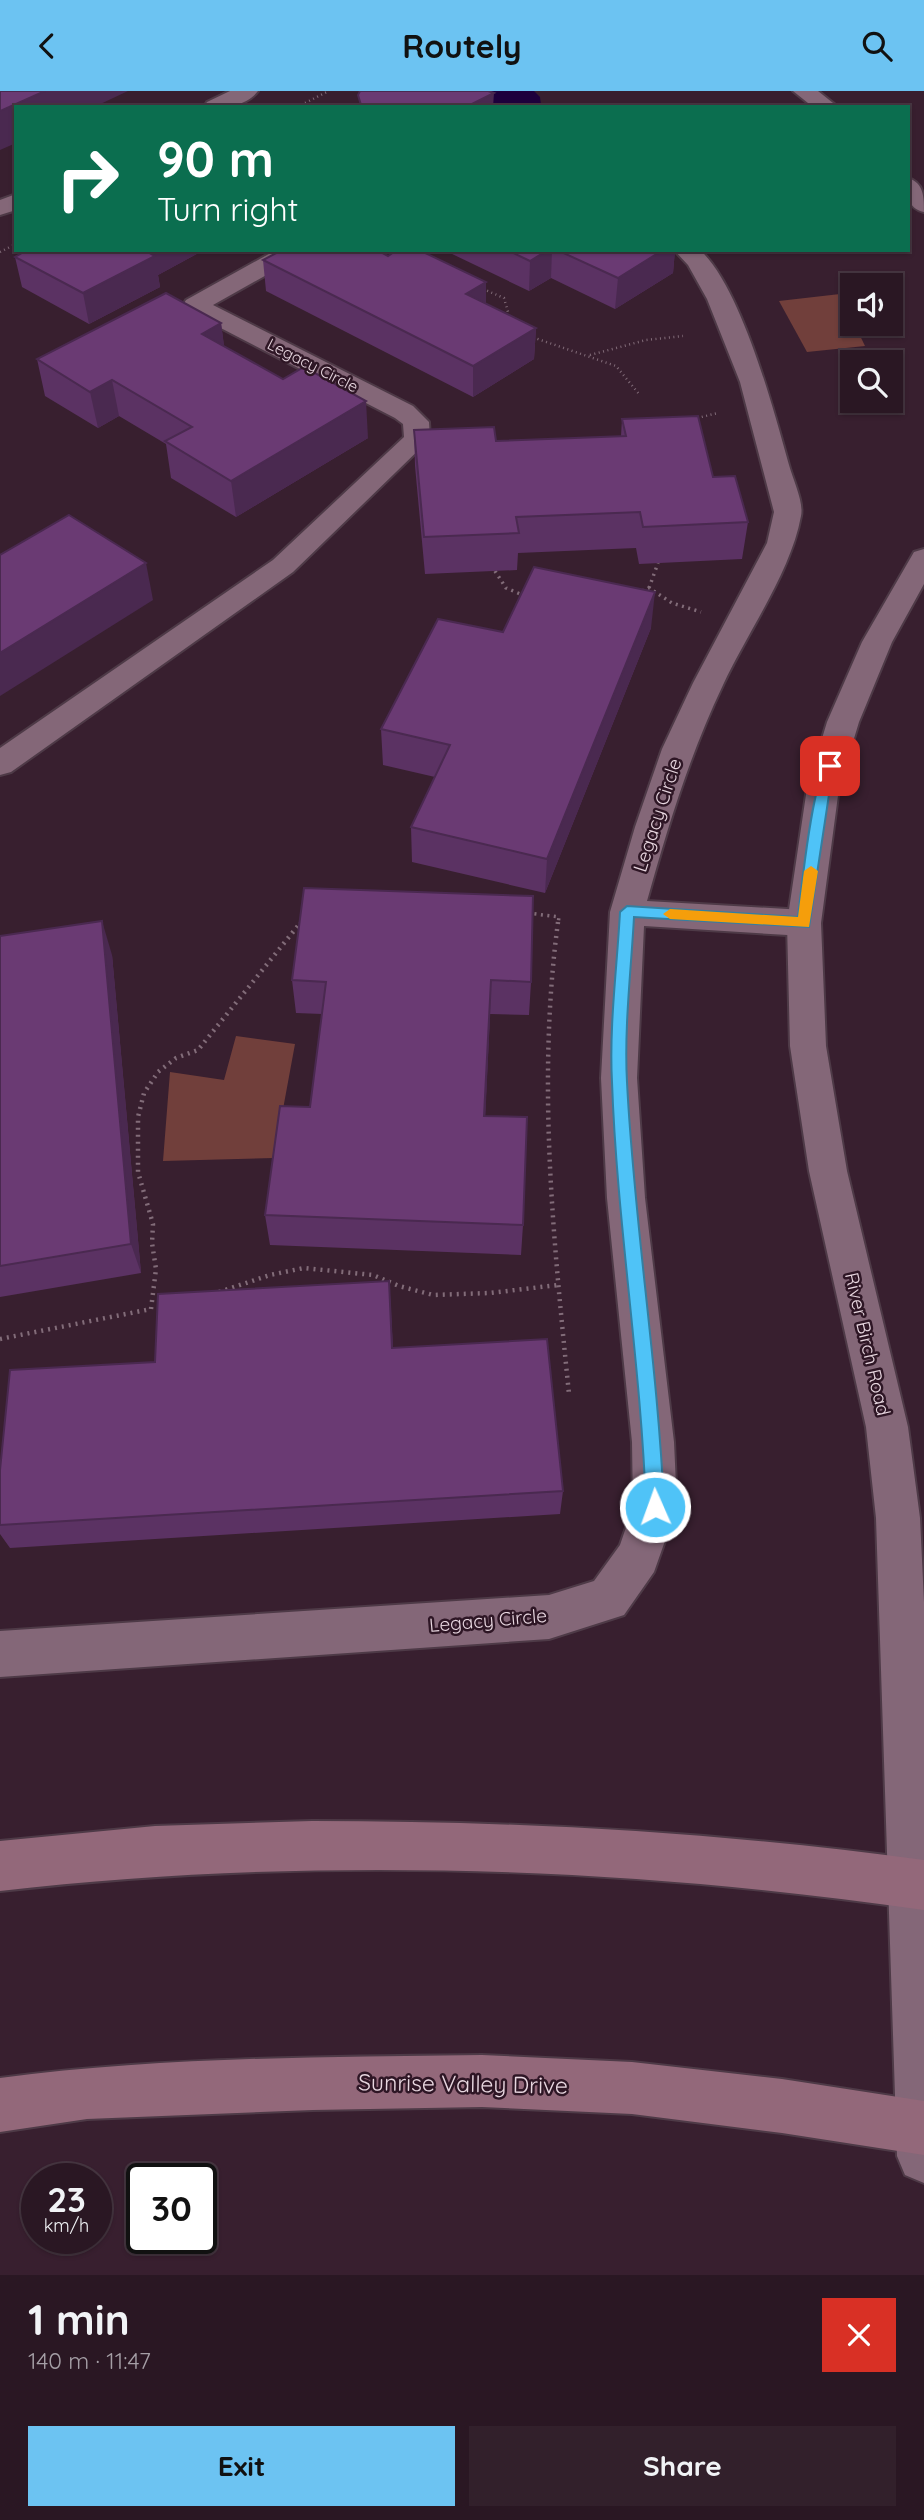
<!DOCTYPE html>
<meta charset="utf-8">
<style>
:root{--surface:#2a1723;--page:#32202b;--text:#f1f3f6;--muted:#a59fa6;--line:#463641;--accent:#6cc3f2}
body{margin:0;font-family:Quicksand,sans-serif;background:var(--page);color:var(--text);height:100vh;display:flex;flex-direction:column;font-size:26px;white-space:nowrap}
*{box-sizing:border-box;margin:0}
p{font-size:23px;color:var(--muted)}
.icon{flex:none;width:38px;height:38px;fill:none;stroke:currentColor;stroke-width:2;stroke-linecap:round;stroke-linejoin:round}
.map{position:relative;height:2184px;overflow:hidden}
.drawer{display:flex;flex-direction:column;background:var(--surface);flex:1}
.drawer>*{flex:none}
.top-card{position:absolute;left:14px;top:14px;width:896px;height:147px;border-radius:0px;box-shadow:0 2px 5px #0004,0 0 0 2px var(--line);background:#0b6e4f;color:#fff;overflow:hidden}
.tools{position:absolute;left:840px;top:182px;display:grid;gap:14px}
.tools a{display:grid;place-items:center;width:63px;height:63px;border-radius:0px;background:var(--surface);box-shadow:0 2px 5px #0004,0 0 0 2px var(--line);font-size:35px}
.speed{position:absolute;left:21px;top:2072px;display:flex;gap:14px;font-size:35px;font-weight:700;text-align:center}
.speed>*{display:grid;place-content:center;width:91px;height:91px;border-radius:50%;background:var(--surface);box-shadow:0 2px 5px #0004,0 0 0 2px var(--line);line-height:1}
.speed small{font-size:18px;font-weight:400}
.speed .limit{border:4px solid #111;border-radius:10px;background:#fff;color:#111}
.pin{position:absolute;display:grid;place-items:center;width:60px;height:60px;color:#fff;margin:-30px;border-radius:14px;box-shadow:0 4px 10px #0006}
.me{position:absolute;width:77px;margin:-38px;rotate:358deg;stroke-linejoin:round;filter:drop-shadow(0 0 5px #0008)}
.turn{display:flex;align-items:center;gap:24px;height:147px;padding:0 28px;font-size:32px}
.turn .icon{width:91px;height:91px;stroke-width:2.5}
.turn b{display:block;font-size:49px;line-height:60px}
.round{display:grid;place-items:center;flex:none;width:74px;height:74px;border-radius:0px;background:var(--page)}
.summary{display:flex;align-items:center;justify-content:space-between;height:119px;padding:0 28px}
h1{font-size:42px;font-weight:700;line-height:52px}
.primary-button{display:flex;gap:14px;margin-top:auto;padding:14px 28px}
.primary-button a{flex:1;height:80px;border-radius:0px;background:var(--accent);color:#111;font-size:28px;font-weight:700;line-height:80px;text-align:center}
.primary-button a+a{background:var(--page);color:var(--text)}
header{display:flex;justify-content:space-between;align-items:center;height:91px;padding:0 28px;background:var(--accent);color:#111;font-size:32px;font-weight:700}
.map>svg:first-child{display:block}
.green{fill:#713f3b}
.water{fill:#1d003c}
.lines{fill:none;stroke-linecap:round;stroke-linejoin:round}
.minor-casing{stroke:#4e3a47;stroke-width:4}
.tertiary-casing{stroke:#4e3a47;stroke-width:4}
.secondary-casing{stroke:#4e3a47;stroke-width:4}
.path-far2{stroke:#826c79;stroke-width:2.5;stroke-dasharray:1 3.5;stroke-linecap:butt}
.path-far1{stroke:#826c79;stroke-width:3.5;stroke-dasharray:2 4.5;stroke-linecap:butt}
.path{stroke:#826c79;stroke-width:4.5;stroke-dasharray:2 5;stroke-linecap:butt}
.minor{fill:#846778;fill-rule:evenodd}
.tertiary{fill:#846778;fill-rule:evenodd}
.secondary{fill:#93687a;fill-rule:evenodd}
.wall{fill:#5b3263}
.shaded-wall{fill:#4a2950}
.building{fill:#6a3a73;stroke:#4a2950;stroke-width:2}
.route{fill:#4fc3f7;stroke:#337fa1;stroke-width:2}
.slow{fill:#f59e0b}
.labels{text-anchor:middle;stroke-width:5;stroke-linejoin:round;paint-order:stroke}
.far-street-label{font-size:16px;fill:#e8d7e0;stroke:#2e1625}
.street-label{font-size:19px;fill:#e8d7e0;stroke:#2e1625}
.near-street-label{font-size:23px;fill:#e8d7e0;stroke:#2e1625}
</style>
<header><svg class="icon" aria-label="back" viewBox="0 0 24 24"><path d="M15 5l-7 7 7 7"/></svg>Routely<svg class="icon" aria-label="search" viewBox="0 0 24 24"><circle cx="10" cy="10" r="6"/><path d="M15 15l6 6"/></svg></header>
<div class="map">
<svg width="924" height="2184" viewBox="0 0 924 2184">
<rect width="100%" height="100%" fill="#381f2f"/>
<g class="green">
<polygon points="840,203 865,255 807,261 779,210"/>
<polygon points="236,945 295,953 274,1067 163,1070 170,981 224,989"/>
</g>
<polygon class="water" points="469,0 534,0 540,6 541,14 476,16"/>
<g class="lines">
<g class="minor-casing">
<g id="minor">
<polygon points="276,159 306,159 302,164 213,214 413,315 429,331 430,348 293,481 11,681 0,684 0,657 273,469 404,346 403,333 395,327 186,219 183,214 186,209"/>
<path d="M674,159H700C741,196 774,320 789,374C793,389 804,411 801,425C791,481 747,542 723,594C690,663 668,735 647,810L804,819L816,823L821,832L816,841L804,845L644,835L637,987L645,1107L674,1351L677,1416L654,1481L624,1524L549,1548L0,1586V1540L549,1504L594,1490L620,1454L633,1416L632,1351L607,1107L601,987L610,821L635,736L662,658L693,592L767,452L774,421L740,291L707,208L688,174Z"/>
</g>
</g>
<g class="tertiary-casing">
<g id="tertiary">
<path d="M230,0H258C245,17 223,16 204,16L207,11Z"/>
<polygon points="793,0 818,0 838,16 813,16"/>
<path d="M908,87C924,92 924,106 924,121C906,117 908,103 908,87Z"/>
<polygon points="16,103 16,119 0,124 0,109"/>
<polygon points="924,458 924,493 892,551 859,631 839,697 821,832 826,955 847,1080 908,1336 920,1427 924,1511 924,2092 905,2084 897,2065 876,1427 866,1336 809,1080 790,955 787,832 807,697 827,631 862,551 914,461"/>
</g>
</g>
<g class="secondary-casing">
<g id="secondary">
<path d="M312,1730C516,1730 721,1741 924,1769V1819C619,1775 306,1765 0,1800V1750L155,1735Z"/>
<path d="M482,1964L632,1971L782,1988L924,2010V2064L782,2042L632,2023L482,2016L313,2019L87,2028L0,2041V1987C159,1966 321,1966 482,1964Z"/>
</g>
</g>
<g class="path-far2">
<polyline points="297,16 329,0"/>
<polyline points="0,161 16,153"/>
<polyline points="483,198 504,207 510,228"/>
<polyline points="529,245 616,275 639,303"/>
<polyline points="590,264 646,249 683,245"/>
<polyline points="693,328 718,322"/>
</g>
<g class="path-far1">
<polyline points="495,480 506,497 525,505"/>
<polyline points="649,497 658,472"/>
<polyline points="642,500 649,497 672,512 701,521"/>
<polyline points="528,822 559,826 558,833"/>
<polyline points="300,833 302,830"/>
</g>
<g class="path">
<path d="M558,831C537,989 553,1145 569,1303"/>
<polyline points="219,1201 270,1184 304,1177 373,1184 399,1195 433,1204 490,1202 558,1194"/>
<polyline points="0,1248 151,1218 156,1178 152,1152 153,1133 138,1081 138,1026 144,1002 158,981 176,967 198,959 301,831"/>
</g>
<use href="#minor" class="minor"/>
<use href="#tertiary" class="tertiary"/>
<use href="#secondary" class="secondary"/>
</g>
<g class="wall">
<polygon points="27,159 204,159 158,184 160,196 89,233 22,196 15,166"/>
<polygon points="448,159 675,159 673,182 615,218 551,187 529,200 448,161"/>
<polygon points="388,165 486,191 486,213 536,237 534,268 473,306 266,200 263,169"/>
<polygon points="221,232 224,256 368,347 236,426 171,387 166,353 119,325 98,337 45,305 37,268"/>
<polygon points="622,328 713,386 748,431 742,468 639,473 636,457 518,462 517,479 425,483 415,375 414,339 496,350 621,345"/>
<polygon points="651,537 545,802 412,771 411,736 435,686 383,674 381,638 503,541"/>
<polygon points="304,797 531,891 529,924 490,923 485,1025 523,1134 521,1164 270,1154 265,1124 310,1016 322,923 296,922 292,889"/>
<polygon points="0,845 112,864 141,1182 0,1206"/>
<polygon points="389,1190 393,1257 563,1400 560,1423 10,1457 0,1443 0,1379 155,1271"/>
</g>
<g class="shaded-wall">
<polygon points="45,0 128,0 94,16 16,16 16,52 0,59 0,20"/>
<polygon points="494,2 493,16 466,16"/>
<polygon points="143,159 204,159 158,184 160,196 89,233 83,202"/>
<polygon points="548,159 552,159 551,187 529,200 530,170"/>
<polygon points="663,159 675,159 673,182 615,218 618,187"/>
<polygon points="486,191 486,222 466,203"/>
<polygon points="221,232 226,269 202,243"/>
<polygon points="536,237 534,268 473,306 473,275"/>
<polygon points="112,289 119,325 98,337 90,301"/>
<polygon points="366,310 368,347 236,426 231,390"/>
<polygon points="146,472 153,509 0,605 0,562"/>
<polygon points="655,501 651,537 545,802 547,768"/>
<polygon points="102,830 112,864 141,1182 131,1153"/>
<polygon points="491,889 490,923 484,1056 484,1025"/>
<polygon points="389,1190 391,1218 394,1284 392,1257"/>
</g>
<g class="building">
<polygon points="0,0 45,0 0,20"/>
<polygon points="360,0 488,0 494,2 466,16 364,16 361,14 358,4"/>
<polygon points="27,159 144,159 155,165 83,202 15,166"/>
<polygon points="282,159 377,159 388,165 397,159 419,159 486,191 466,203 536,237 473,275 263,169"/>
<polygon points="507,159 548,159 530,170"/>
<polygon points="557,159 663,159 618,187"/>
<polygon points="166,202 221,232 202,243 283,288 304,276 366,310 231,390 165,350 192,336 112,289 90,301 37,268"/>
<polygon points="698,325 713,386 735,385 748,431 643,436 640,421 516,426 519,442 424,446 414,339 494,336 496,350 626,345 622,328"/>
<polygon points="69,424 146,472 0,562 0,464"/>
<polygon points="534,476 655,501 547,768 411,736 450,654 381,638 438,528 503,541"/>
<polygon points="304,797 533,805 531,891 491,889 484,1025 527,1026 523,1134 265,1124 280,1015 310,1016 326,891 292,889"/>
<polygon points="102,830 131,1153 0,1175 0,845"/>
<polygon points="389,1190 392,1257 547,1248 563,1400 0,1434 0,1379 10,1279 155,1271 158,1203"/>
</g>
<path class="route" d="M830,670L836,675L830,697L809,836L634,826C631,881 624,937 627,991C634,1133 658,1274 664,1416L661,1422L655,1424L648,1422L646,1416C641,1274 617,1133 612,991C609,935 617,877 620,821L627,815L798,826C801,803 813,677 830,670Z"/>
<polygon class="slow" points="811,775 818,780 809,836 670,828 663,823 670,818 798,826 804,780"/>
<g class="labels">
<g class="far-street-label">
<text transform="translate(313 274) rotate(27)" y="6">Legacy Circle</text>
</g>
<g class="street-label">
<text transform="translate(657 724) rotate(-72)" y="7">Legacy Circle</text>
<text transform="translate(868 1253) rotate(77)" y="7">River Birch Road</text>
<text transform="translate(488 1529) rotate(-5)" y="7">Legacy Circle</text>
</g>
<g class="near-street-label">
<text transform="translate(463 1993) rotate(1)" y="8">Sunrise Valley Drive</text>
</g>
</g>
</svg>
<div class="tools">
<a><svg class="icon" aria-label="sound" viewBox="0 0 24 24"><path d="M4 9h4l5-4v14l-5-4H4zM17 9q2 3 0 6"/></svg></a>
<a><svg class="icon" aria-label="search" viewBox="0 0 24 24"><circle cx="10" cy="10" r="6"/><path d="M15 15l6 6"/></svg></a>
</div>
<div class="speed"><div>23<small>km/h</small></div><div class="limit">30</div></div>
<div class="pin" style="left:830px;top:675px;background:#d93025"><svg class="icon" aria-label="arrive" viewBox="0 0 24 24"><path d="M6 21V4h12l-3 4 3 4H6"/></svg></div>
<svg class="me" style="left:655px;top:1416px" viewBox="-20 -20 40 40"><circle r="17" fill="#4fc3f7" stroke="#fff" stroke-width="3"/><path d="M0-11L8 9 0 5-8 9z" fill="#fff"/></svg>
<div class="top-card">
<div class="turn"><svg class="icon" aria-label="right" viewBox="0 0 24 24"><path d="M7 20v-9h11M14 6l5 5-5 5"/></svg><div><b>90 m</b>Turn right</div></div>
</div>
</div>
<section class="drawer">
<div class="summary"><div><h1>1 min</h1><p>140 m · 11:47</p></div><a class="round" style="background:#d93025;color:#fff"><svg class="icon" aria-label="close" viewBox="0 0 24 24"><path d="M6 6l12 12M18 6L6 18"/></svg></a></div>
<div class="primary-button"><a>Exit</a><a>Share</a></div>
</section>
